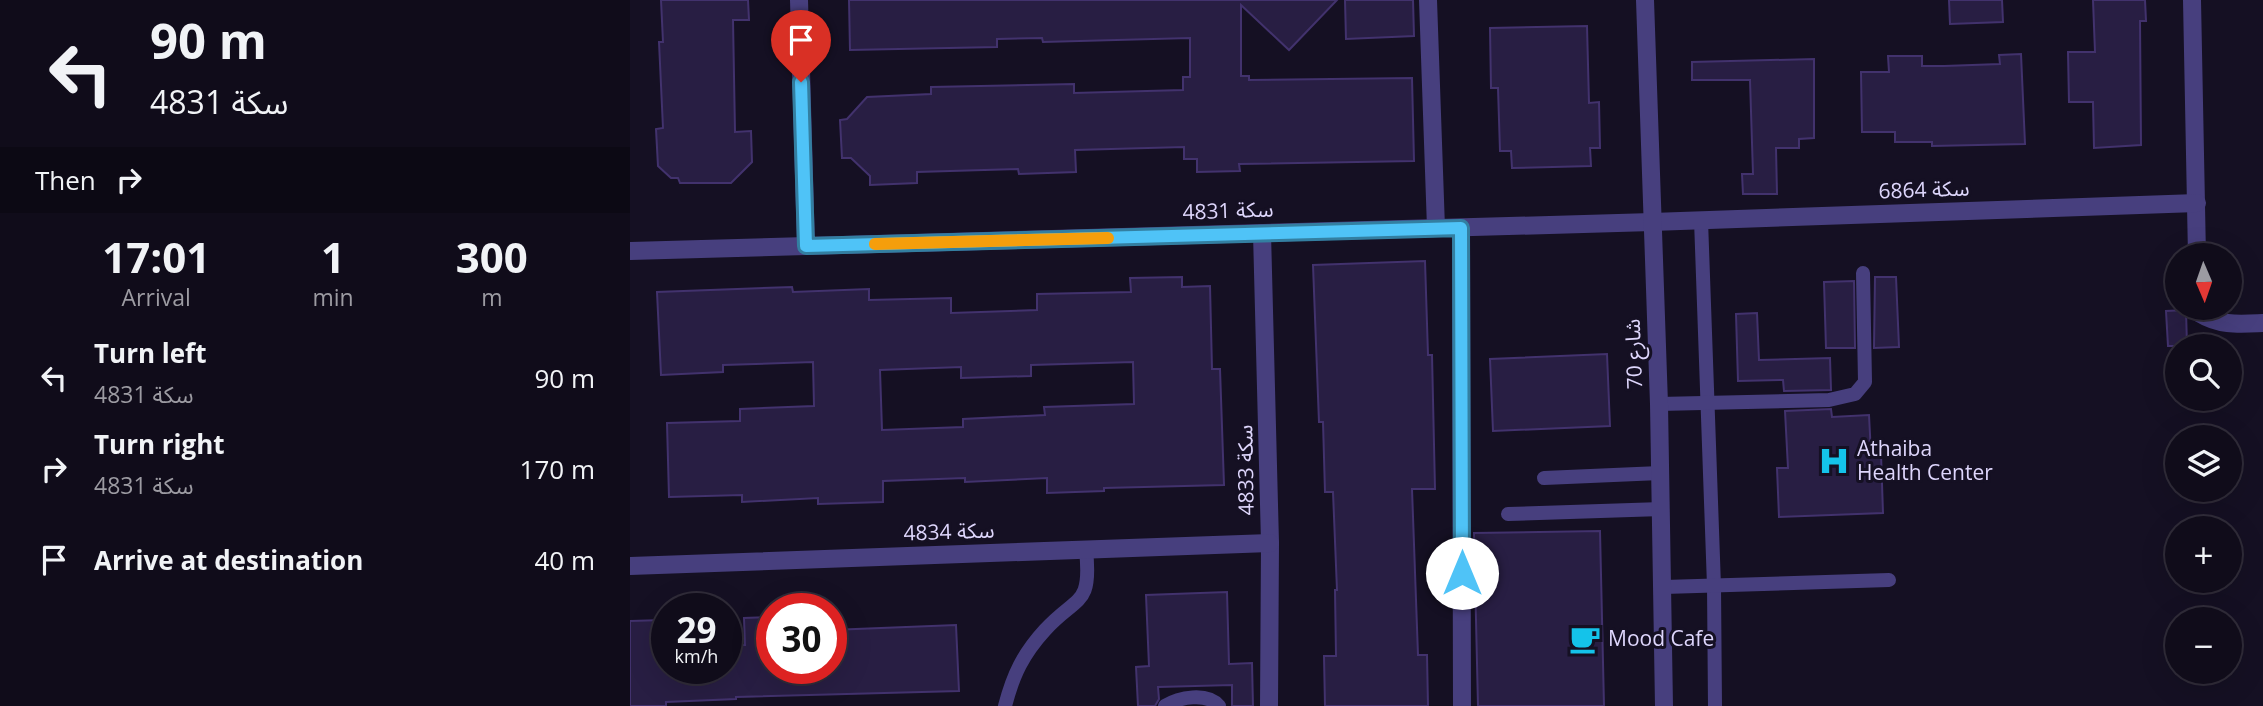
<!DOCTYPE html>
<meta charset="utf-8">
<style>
:root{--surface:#100c1a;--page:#191523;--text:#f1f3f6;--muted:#9c9ba2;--line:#302c39}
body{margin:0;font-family:"Open Sans","Noto Sans Arabic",sans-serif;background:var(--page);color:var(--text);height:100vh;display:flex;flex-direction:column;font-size:26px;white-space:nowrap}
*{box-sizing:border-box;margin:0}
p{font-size:23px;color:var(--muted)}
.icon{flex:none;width:38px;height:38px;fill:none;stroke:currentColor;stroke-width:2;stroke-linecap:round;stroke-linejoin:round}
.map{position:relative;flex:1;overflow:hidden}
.sheet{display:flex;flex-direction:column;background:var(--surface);width:630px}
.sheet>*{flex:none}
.top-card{background:#100c1a;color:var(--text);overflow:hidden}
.needle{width:46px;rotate:178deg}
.tools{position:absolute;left:1535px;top:243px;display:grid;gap:14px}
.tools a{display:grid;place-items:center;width:77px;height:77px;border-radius:50%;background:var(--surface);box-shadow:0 7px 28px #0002,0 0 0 2px var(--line);font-size:35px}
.speed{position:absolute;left:21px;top:593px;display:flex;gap:14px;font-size:35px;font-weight:700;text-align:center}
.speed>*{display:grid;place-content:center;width:91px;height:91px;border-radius:50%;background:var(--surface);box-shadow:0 7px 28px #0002,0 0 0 2px var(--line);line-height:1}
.speed small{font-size:18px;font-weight:400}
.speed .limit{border:10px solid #d22;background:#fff;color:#111}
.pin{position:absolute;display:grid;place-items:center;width:60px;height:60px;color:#fff;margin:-72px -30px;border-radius:50% 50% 50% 0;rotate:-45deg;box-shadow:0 0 7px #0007}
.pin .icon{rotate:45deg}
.me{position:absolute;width:77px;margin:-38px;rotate:0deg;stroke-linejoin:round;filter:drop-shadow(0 0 5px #0008)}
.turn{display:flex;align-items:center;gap:24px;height:147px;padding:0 35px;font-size:32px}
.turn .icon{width:91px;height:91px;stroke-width:2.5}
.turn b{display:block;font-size:49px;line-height:60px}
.then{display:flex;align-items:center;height:66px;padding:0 35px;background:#0003;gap:14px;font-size:26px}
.eta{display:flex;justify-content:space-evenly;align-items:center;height:119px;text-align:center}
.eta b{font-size:42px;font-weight:700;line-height:49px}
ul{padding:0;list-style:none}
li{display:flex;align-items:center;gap:21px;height:91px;padding:0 35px}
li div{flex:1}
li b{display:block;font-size:26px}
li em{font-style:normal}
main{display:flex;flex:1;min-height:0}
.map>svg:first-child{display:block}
.building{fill:#281e43;stroke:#42326d;stroke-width:2;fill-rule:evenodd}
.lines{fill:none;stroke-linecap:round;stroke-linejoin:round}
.service{stroke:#473f7e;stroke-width:14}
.minor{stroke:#473f7e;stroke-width:18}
.tertiary{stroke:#473f7e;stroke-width:18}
.route-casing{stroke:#337fa1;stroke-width:18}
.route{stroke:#4fc3f7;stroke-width:12}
.slow{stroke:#f59e0b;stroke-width:12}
.labels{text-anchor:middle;stroke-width:6;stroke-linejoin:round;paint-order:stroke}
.street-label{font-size:21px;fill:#ded6fc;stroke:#151023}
.poi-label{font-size:21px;fill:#ded6fc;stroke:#151023;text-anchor:start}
</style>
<main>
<section class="sheet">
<div class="top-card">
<div class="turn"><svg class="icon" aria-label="left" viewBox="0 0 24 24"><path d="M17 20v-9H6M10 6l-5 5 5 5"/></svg><div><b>90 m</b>سكة 4831</div></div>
<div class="then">Then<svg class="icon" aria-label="right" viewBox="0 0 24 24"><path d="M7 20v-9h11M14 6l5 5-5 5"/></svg></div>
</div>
<div class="eta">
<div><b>17:01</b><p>Arrival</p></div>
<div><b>1</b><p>min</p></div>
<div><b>300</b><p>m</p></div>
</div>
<ul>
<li><svg class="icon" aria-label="left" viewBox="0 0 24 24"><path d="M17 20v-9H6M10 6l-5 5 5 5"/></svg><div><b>Turn left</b><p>سكة 4831</p></div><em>90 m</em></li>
<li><svg class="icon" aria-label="right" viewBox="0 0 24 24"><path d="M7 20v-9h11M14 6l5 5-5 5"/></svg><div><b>Turn right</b><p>سكة 4831</p></div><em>170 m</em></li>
<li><svg class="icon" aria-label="arrive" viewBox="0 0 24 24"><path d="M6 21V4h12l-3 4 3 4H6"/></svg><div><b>Arrive at destination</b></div><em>40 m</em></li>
</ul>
</section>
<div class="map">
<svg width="1633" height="706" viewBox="0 0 1633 706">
<rect width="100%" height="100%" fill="#151023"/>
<g class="building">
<polygon points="31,0 118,0 119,20 103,20 105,132 121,131 122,162 101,183 50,183 48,178 41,178 28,166 26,129 33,128 29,42 33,42"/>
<polygon points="219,0 707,0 659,50 611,5 611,76 619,76 619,80 782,78 784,161 609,164 610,171 567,172 567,159 554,159 554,147 445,150 446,172 389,174 388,169 287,172 287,183 240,185 240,176 221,158 212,158 210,120 217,119 237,97 301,94 301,87 444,84 444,93 553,90 553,77 560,77 560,38 413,42 412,38 367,39 367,47 220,50"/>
<polygon points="715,0 783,0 784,36 716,39"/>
<polygon points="1319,0 1372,0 1373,22 1320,24"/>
<polygon points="1463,0 1515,0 1516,21 1510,21 1511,145 1464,148 1463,102 1439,102 1438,52 1465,52"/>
<polygon points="957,26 959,103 969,102 970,148 960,148 961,166 882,168 881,151 870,151 868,88 861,88 860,28"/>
<polygon points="1391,54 1395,144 1302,146 1302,142 1265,142 1265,132 1232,132 1231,72 1259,72 1258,56 1292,56 1292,66 1314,66 1370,64 1369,55"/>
<polygon points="1184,59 1184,138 1169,139 1169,148 1146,148 1147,194 1113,194 1112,174 1123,174 1120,80 1062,80 1062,62"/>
<polygon points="795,261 798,355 802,355 805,489 782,489 788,655 797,655 798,706 695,706 694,656 706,656 705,590 707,590 703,492 695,492 693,422 689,422 683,265"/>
<path d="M552,277V287L580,286L582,369H590L594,485L474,488V491L417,493V478L335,482V478L253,481V502L188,504V498L112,502V495L39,497L37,423L110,421V409L184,406L183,362L93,365V372L31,375L27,292L162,287L163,292L239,289V300L321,298V313L407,310V294L501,292L500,278ZM503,362L504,404L414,407L415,415L333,419V427L252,430L250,370L331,367V378L401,376V365Z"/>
<polygon points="1245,277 1266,277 1269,347 1244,348"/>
<polygon points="1224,281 1225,348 1196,348 1194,282"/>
<polygon points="1556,310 1557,346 1538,346 1536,311"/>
<polygon points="1127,313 1129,360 1200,358 1201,390 1154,391 1153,380 1108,381 1106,314"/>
<polygon points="977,354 980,426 863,431 860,359"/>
<polygon points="1201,409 1202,417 1239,415 1241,454 1251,454 1253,513 1149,517 1147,468 1158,468 1155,411"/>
<polygon points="970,531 974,706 848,706 844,533"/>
<polygon points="597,592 599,664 622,663 623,706 602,706 602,685 528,687 529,699 525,706 508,706 506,667 519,666 516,595"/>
<polygon points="142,617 142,668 201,668 201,630 326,625 329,691 106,697 106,699 36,702 36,706 0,706 0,621 33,620 34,668 96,668 96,645 115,645 114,618"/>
</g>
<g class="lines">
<g class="service">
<polyline points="1071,220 1084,586 1085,706"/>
<polyline points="1029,404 1199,400 1225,394 1235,382 1233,273"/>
<polyline points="914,478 1030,473"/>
<polyline points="878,514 1032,509"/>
<polyline points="1034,587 1259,580"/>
<path d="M375,706C383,675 393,654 415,630C447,595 462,607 456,550"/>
<path d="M535,706C549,697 577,692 589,706"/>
</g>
<g class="minor">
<polyline points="169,0 176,246"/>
<polyline points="798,0 806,228"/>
<polyline points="1562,0 1567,256"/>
<polyline points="831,228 832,706"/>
<polyline points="632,233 640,543 639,706"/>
<polyline points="0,251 1022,222 1567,203"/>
<path d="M1569,308V313C1590,326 1609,324 1633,323"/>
<polyline points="0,566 640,543"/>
</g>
<polyline class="tertiary" points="1015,0 1029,404 1034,706"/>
</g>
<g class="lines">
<g class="route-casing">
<polyline id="route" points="171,82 176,246 831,228 832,573"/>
</g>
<use href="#route" class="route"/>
<polyline class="slow" points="245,244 478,238"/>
</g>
<defs>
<g id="hospital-bare" transform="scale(2.415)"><path d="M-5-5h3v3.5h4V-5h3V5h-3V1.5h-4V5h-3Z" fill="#14c3ea" stroke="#151023" stroke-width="2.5" paint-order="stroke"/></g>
<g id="cafe-bare" transform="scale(2.415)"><path d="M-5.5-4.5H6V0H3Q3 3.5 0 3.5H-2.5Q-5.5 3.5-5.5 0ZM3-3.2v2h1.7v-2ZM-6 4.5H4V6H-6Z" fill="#14c3ea" stroke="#151023" stroke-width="2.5" paint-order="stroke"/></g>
</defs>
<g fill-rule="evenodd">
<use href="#hospital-bare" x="1204" y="461"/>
<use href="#cafe-bare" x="955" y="639"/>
</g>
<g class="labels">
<g class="street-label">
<text transform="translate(1294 190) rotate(-2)" y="7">سكة 6864</text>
<text transform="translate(598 211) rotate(-2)" y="7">سكة 4831</text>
<text transform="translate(1004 354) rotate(-92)" y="7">شارع 70</text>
<text transform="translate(616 470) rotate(-91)" y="7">سكة 4833</text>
<text transform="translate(319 532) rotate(-2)" y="7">سكة 4834</text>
</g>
<g class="poi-label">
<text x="1227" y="456">Athaiba<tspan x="1227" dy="24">Health Center</tspan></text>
<text x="978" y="646">Mood Cafe</text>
</g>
</g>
</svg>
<div class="tools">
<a><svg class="needle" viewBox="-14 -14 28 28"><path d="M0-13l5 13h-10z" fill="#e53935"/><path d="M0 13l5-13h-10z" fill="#9c9ba2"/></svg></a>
<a><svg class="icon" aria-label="search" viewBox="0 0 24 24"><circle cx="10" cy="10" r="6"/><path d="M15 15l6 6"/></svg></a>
<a><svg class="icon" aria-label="layers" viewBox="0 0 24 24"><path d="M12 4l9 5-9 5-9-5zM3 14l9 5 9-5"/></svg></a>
<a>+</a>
<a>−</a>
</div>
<div class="speed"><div>29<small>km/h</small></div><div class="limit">30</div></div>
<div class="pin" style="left:171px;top:82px;background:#d93025"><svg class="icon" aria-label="arrive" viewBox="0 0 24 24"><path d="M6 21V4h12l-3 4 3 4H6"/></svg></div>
<svg class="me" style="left:832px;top:573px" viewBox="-20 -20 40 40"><circle r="19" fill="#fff"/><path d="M0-13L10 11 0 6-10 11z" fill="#4fc3f7"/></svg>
</div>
</main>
